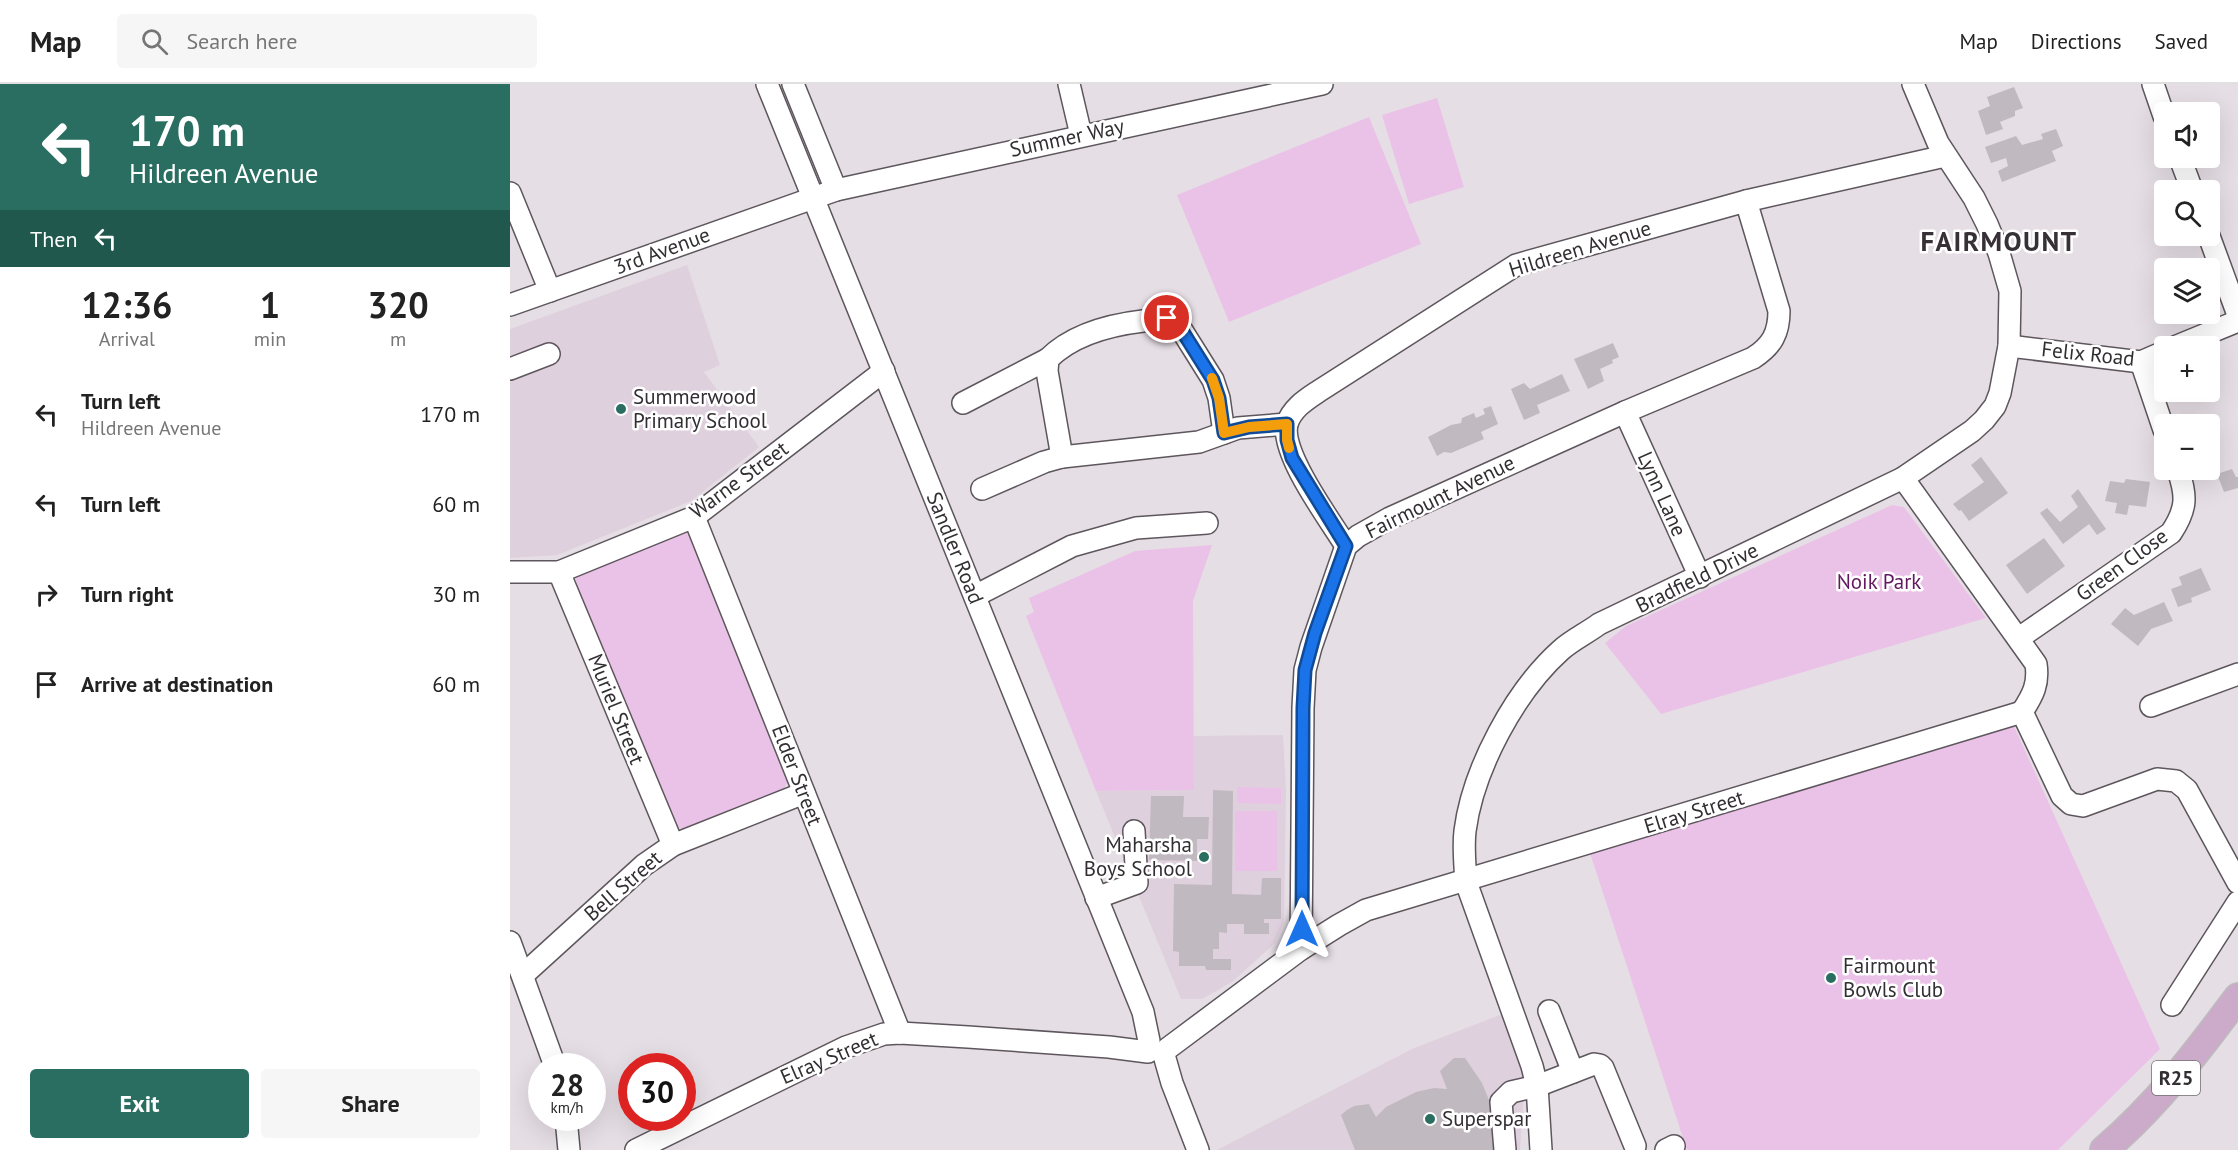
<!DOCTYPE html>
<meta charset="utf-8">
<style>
:root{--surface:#fff;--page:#f6f6f6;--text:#222;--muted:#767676;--line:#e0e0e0;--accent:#296e61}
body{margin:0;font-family:"PT Sans",sans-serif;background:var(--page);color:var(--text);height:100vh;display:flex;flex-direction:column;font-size:22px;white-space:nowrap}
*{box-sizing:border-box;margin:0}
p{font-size:20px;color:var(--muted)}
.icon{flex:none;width:33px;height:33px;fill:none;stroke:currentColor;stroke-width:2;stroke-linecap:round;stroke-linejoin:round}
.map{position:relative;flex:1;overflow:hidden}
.details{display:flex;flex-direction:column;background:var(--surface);width:510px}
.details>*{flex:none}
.guide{background:#296e61;color:#fff;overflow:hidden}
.tools{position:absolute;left:1644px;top:18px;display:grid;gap:12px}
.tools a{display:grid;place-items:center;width:66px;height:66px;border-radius:6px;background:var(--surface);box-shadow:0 6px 24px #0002;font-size:30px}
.speed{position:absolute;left:18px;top:969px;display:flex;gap:12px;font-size:30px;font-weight:700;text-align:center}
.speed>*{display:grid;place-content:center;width:78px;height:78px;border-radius:50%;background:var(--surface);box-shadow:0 6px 24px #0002;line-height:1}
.speed small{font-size:15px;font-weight:400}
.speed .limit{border:9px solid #d22;background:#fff;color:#111}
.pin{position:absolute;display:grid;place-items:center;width:51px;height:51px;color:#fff;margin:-26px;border:3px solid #fff;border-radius:50%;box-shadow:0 2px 6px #0007}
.me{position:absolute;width:66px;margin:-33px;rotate:0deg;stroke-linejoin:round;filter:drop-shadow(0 0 4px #0008)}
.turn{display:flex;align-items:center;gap:21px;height:126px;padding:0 30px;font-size:27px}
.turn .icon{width:78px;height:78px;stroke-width:2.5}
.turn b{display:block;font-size:42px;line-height:51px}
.then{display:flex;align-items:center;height:57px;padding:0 30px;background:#0003;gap:12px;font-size:22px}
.eta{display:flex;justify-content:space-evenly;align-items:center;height:102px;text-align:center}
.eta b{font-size:36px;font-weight:600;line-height:42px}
.cta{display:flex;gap:12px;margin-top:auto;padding:12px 30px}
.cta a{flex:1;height:69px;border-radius:6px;background:var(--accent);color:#fff;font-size:24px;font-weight:600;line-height:69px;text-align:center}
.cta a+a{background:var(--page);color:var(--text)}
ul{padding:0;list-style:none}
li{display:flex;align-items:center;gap:18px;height:90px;padding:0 30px}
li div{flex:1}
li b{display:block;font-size:22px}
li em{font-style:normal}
header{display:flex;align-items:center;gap:36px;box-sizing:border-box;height:84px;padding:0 30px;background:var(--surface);border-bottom:2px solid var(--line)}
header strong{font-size:28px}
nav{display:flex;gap:33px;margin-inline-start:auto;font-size:21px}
.search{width:420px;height:54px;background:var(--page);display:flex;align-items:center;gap:15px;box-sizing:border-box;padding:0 21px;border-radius:6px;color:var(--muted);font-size:22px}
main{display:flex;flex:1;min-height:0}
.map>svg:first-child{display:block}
.built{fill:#dfd0dd}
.green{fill:#ebc2e7}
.building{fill:#c1b9c0}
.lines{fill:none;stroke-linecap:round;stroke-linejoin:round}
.minor-casing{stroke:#5d565c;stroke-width:24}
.major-casing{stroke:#bdbcbd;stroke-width:30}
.minor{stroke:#fff;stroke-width:21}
.major{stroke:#ccaaca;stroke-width:27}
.route-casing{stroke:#114b97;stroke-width:15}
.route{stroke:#1a73e8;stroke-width:10}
.slow{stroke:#f59e0b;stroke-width:10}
.poi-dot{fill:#296e61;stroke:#fff;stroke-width:2}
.labels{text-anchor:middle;stroke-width:5;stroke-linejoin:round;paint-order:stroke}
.shield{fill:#fff;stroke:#706d70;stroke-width:1.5}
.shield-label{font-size:20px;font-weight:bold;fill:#322f32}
.street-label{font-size:21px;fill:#322f32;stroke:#fff}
.poi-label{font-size:21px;fill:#322f32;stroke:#fff;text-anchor:start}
.park-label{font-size:21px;fill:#621960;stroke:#fff}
.district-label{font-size:27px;font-weight:bold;letter-spacing:1.5px;fill:#373036;stroke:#fff}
</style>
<header>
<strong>Map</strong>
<div class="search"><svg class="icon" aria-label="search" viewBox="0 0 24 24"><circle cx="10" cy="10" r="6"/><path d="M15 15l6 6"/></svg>Search here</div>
<nav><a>Map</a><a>Directions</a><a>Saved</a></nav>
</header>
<main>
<section class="details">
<div class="guide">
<div class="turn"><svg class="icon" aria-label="left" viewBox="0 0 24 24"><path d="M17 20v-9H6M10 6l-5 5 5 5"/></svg><div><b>170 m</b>Hildreen Avenue</div></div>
<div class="then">Then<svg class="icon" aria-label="left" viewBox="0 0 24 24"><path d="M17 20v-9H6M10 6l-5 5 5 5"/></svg></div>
</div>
<div class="eta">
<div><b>12:36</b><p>Arrival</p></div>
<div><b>1</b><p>min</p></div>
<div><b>320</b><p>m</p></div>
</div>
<ul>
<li><svg class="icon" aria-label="left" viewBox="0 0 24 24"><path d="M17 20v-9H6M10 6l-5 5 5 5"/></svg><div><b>Turn left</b><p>Hildreen Avenue</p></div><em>170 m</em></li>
<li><svg class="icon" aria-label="left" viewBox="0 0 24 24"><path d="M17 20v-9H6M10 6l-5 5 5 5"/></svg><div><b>Turn left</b></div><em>60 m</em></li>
<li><svg class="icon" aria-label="right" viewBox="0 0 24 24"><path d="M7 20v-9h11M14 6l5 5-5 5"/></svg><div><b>Turn right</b></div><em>30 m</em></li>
<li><svg class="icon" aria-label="arrive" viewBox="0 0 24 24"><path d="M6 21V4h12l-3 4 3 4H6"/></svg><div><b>Arrive at destination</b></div><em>60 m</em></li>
</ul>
<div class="cta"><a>Exit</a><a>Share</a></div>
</section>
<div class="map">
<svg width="1728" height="1066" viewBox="0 0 1728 1066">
<rect width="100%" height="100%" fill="#e6dee5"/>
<g class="built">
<polygon points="177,181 210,281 194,288 249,363 181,417 47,471 0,474 0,245"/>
<polygon points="773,651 776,707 774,838 765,859 722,898 692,915 671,915 586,707 683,706 683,652"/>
<polygon points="995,929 1016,976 1010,1066 707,1066 902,965"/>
</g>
<g class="green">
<polygon points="927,14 954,103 899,120 872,31"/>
<polygon points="859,33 911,160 719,238 667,111"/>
<polygon points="1382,421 1394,423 1476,534 1151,630 1095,559 1116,542"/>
<polygon points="171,447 178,450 186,458 280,695 274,704 266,709 176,745 169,744 164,737 68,506 65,492"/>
<polygon points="702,461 683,517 684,706 586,707 516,532 524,528 519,514 625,467"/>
<polygon points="1503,640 1650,965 1548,1066 1177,1066 1079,766"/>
<polygon points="727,703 771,704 771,720 727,719"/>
<rect x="725" y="727" width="42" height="60"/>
</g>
<g class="building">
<polygon points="1504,3 1513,24 1505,27 1505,32 1490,38 1493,45 1476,51 1468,27 1480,22 1477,13"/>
<polygon points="1546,45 1553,62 1542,67 1546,77 1492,98 1488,87 1498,82 1496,74 1481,79 1475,63 1506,52 1512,61 1533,55 1531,50"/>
<polygon points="1103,259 1109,273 1102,276 1103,279 1090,285 1094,297 1078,305 1064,275"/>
<polygon points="1052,290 1060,307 1027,321 1030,329 1014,336 1001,305 1014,299 1020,305"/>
<polygon points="981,322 988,340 971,348 974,355 941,369 934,368 927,372 918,353 941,341 951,339 952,334 964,329 966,334 975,330 973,325"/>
<polygon points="1471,373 1498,409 1459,437 1451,426 1449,427 1443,420 1474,398 1461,381"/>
<polygon points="1722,385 1726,393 1728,393 1728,404 1714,408 1707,390"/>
<polygon points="1616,395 1640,398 1636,423 1619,421 1617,431 1605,429 1607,419 1595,417 1600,397 1614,399"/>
<polygon points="1568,405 1596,445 1587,451 1579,440 1553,460 1530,429 1537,424 1550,438 1568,423 1561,412"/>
<polygon points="1534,454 1555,482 1517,510 1496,481"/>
<polygon points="1691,484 1701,506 1681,514 1682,518 1668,523 1661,505 1672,501 1669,493"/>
<polygon points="1654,518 1663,537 1641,545 1628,562 1601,540 1615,524 1624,531"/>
<polygon points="703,706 723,707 722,810 751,811 752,794 771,794 771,835 754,835 754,839 759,839 759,850 734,850 734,840 717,840 717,849 709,848 709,865 703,865 703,875 721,875 721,886 696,886 695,882 669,882 669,868 663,867 664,800 702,801"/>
<polygon points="641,712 674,712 673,733 699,733 698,755 687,755 687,777 639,776"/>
<polygon points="944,974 955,974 972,999 981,1021 991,1066 845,1066 831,1031 837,1026 844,1022 859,1020 866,1033 876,1023 906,1008 924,1004 937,1005 930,987"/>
</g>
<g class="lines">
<g class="minor-casing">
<g id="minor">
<polyline points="257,0 633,928 639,957"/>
<polyline points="283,0 326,106"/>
<polyline points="559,0 571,51"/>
<polyline points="1643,0 1654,32"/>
<polyline points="1670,74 1682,106"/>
<polyline points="0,109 40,207"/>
<polyline points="1699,152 1728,231"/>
<polyline points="0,221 326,106 812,0"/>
<polyline points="1499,262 1631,278 1654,268"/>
<polyline points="1667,262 1728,237"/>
<polyline points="1631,278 1654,346"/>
<polyline points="0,285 39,270"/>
<polyline points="453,319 538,275"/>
<polyline points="1115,328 1190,493"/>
<path d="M552,373L537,287L538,275C563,250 599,241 633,237C644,235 655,232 666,237L703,296L709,314L714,349"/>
<path d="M1393,394L1526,580C1529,600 1523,611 1512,628"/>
<polyline points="472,405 534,378 552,373 689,358 728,344 777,340"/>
<polyline points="184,433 390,949"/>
<path d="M836,462C820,436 770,369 777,340C782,324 797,315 809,307L1006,181L1236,117L1435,72"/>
<polyline points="0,488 49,488 184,433 374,287"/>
<polyline points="49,488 163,761"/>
<polyline points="465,512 562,462 626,444 697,439"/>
<path d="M1509,554L1661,449C1677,425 1677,412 1668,386"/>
<polyline points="1641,622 1728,590"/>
<polyline points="1512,628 1552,712 1561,720 1573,722 1647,695 1666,697 1677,706 1728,799"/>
<polyline points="586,814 627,799 624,747"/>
<polyline points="0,858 45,982"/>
<path d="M791,865L793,624L795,586L801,563L836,462L848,452L880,434L1115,328L1243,274C1262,262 1269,249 1269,227L1236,117"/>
<polyline points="13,891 134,781 163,761 294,709"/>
<polyline points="1662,921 1728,818"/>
<polyline points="1039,927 1063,988"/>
<polyline points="657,965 791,865 829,841 856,826 1512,628"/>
<polyline points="654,971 662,999 688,1066"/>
<polyline points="56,1034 59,1066"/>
<polyline points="126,1066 336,963 374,950 390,949 458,953 599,963 638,968"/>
<polyline points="995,1066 991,1018 1001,1008 1027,1002 1084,980 1090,981 1093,984 1125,1062"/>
<path d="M1031,1066L1027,1002L1022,982L956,798C955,781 953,763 955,747C963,685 1005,607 1051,566C1062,556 1077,549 1089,540L1393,394L1462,347L1474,336L1485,322L1490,309L1499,262L1500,207L1489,169L1477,140L1464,114L1428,59L1403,0"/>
<polyline points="1156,1066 1164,1062"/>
</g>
</g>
<g class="major-casing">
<path id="major" d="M1594,1066C1647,1021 1687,968 1728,913"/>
</g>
<use href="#minor" class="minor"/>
<use href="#major" class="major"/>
</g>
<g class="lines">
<g class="route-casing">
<polyline id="route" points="657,234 666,237 703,296 709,314 714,349 739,343 777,340 777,356 782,374 836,462 805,549 795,586 793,624 792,845"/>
</g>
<use href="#route" class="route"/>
<polyline class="slow" points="702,294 709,314 714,349 739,343 777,340 777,356 779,364"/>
</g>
<g class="poi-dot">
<circle cx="111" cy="325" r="6"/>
<circle cx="694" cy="773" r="6"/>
<circle cx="1321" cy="894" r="6"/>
<circle cx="920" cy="1035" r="6"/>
</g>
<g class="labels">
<rect class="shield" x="1642" y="977" width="48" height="34" rx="4.5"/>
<g class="shield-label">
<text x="1666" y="1001">R25</text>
</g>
<g class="street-label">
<text transform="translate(557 54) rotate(-12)" y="7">Summer Way</text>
<text transform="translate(1070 165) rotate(-17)" y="7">Hildreen Avenue</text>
<text transform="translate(152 167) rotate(-20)" y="7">3rd Avenue</text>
<text transform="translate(1578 270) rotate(6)" y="7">Felix Road</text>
<text transform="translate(229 396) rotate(-36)" y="7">Warne Street</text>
<text transform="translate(1152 410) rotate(66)" y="7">Lynn Lane</text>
<text transform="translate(930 413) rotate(-26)" y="7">Fairmount Avenue</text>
<text transform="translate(445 464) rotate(68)" y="7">Sandler Road</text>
<text transform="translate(1612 481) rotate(-36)" y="7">Green Close</text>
<text transform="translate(1187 494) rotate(-26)" y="7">Bradfield Drive</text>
<text transform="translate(106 625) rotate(68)" y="7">Muriel Street</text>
<text transform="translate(287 691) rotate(69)" y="7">Elder Street</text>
<text transform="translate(1184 728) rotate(-17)" y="7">Elray Street</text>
<text transform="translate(113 802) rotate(-41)" y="7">Bell Street</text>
<text transform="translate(319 974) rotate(-23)" y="7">Elray Street</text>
</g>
<g class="poi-label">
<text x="123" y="320">Summerwood<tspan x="123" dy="24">Primary School</tspan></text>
<text x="682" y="768" text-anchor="end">Maharsha<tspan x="682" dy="24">Boys School</tspan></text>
<text x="1333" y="889">Fairmount<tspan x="1333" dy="24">Bowls Club</tspan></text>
<text x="932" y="1042">Superspar</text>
</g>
<g class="park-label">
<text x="1369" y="505">Noik Park</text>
</g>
<g class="district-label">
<text x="1489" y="167">FAIRMOUNT</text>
</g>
</g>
</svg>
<div class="tools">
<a><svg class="icon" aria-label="sound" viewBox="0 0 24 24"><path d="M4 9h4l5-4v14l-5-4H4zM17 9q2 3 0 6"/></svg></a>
<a><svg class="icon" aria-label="search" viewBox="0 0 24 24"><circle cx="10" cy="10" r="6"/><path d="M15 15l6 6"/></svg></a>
<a><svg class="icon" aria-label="layers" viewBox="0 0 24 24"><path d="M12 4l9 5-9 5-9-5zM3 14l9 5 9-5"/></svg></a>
<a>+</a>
<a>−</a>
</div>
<div class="speed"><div>28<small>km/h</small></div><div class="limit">30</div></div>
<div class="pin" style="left:657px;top:234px;background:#d93025"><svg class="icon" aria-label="arrive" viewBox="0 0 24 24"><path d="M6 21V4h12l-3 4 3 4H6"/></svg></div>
<svg class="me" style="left:792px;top:845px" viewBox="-20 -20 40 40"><path d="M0-17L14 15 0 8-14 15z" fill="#1a73e8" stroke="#fff" stroke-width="4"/></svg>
</div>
</main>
